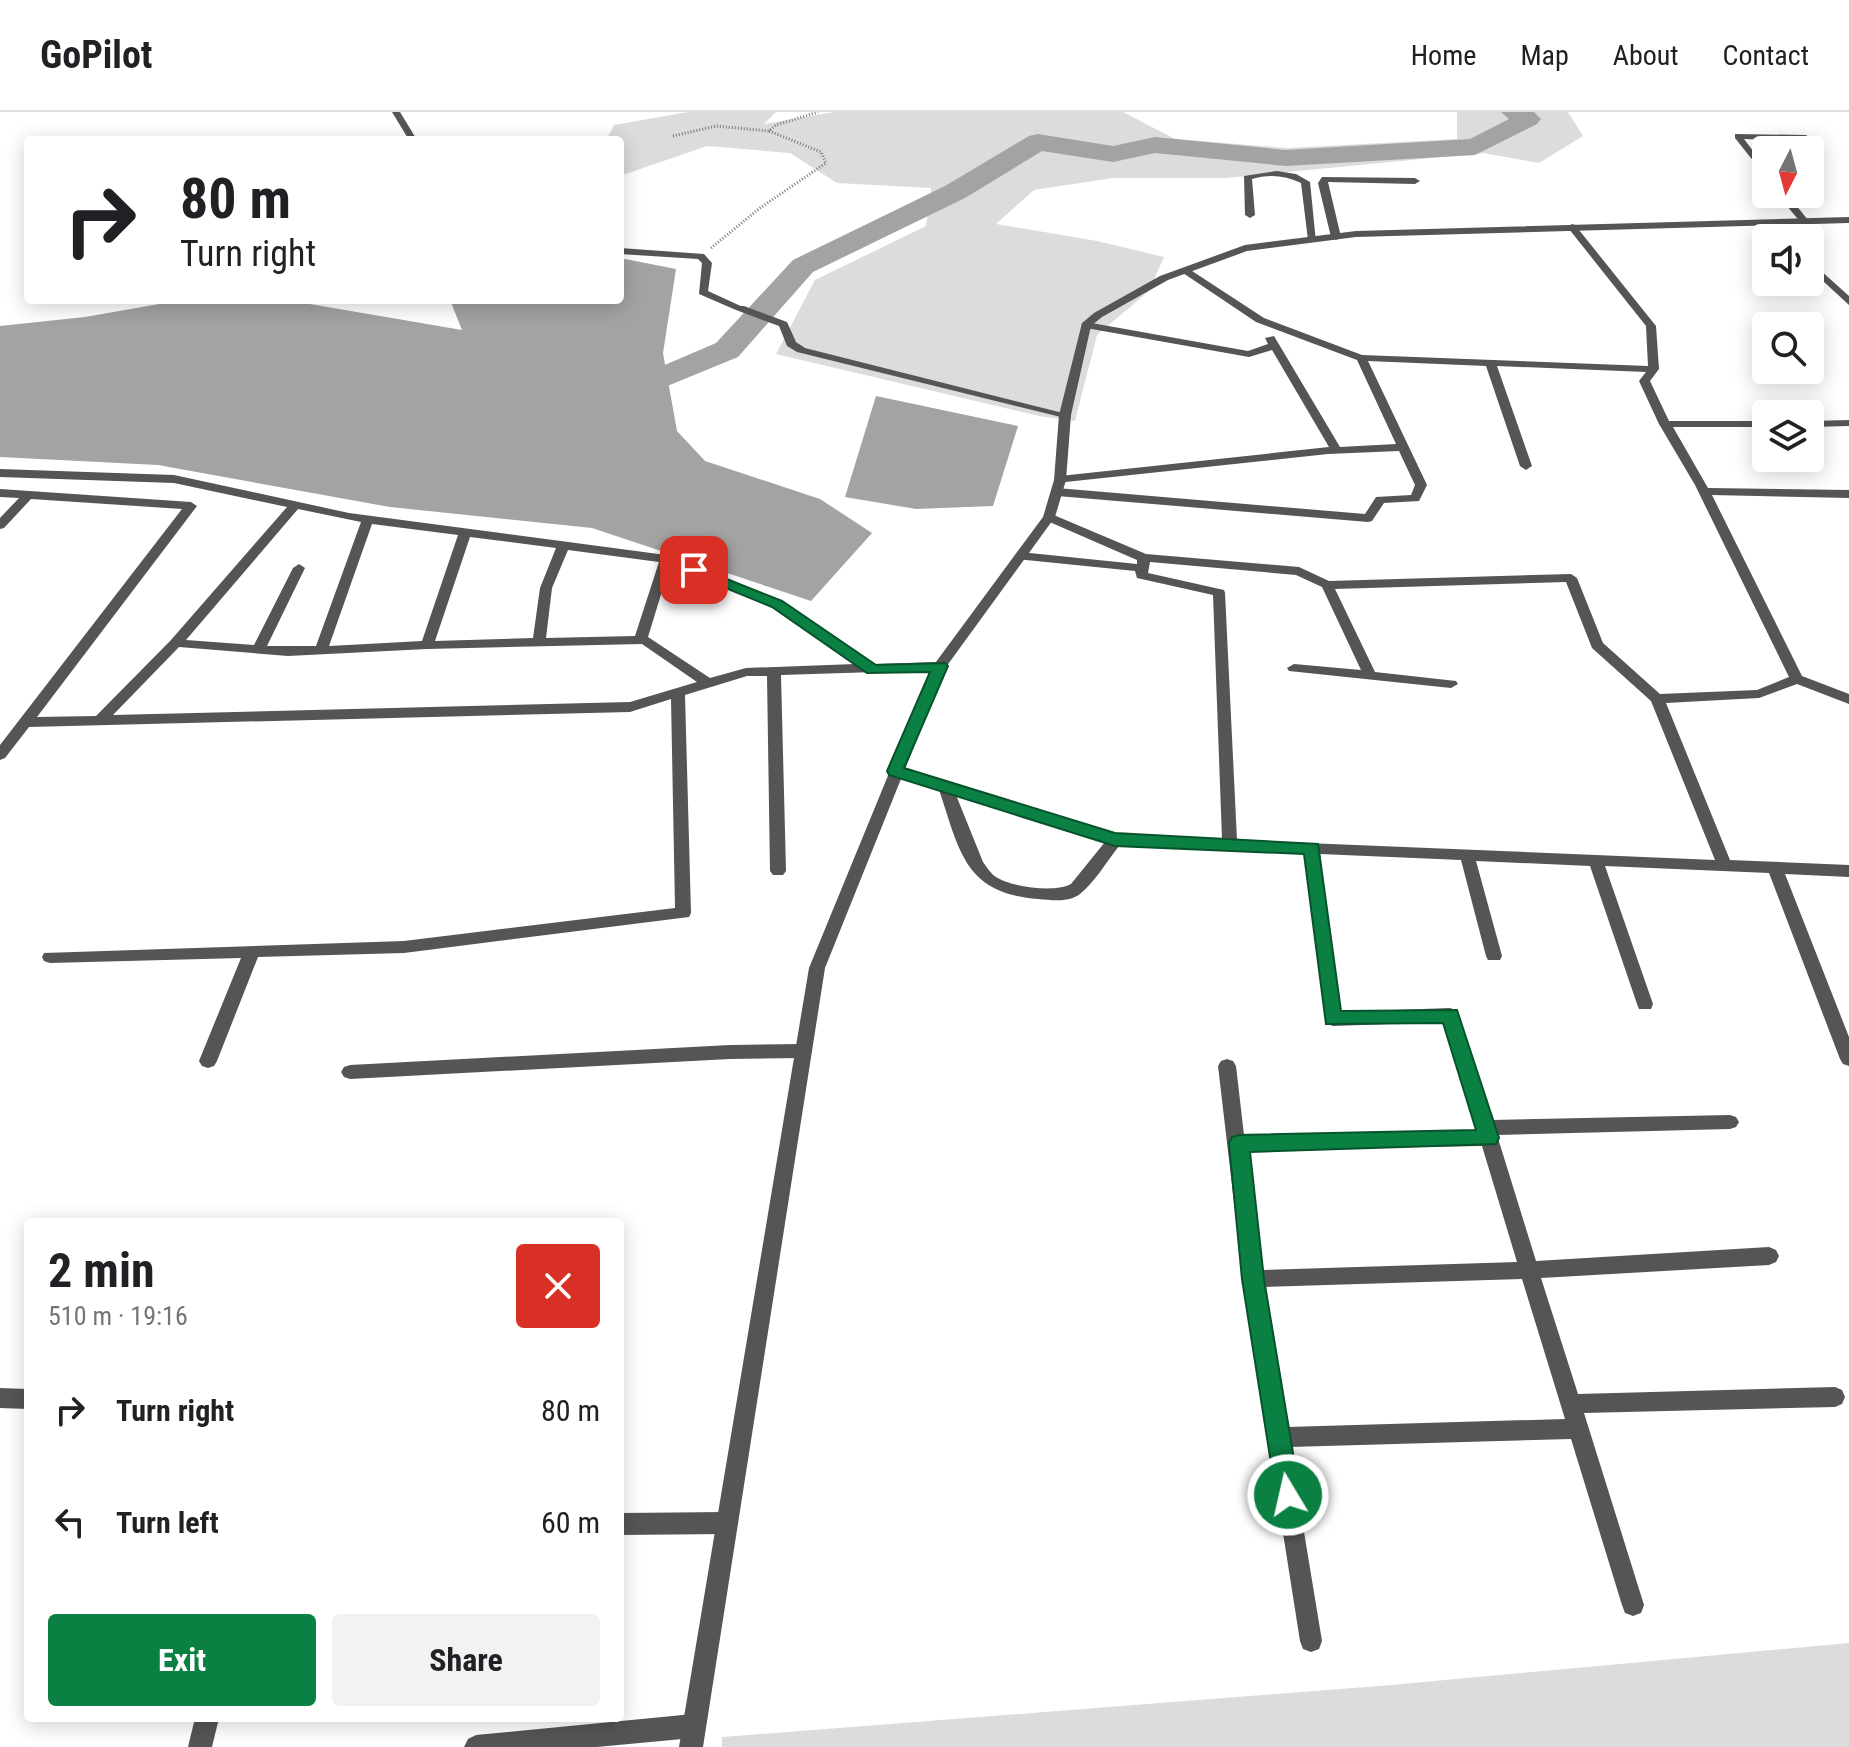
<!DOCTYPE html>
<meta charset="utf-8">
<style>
:root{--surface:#fff;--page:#f2f2f2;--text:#202124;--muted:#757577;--line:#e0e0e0;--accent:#0b8043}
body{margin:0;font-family:"Roboto Condensed",sans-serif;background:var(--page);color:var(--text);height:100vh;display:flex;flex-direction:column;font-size:30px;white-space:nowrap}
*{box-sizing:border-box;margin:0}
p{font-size:26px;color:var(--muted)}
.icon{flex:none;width:44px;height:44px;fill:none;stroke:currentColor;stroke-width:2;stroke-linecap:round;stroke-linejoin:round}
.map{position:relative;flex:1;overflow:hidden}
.panel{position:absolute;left:24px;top:1106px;width:600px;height:504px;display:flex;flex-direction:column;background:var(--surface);border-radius:8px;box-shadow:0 4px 20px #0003}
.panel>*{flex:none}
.hud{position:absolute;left:24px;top:24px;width:600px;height:168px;border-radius:8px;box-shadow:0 4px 20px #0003;background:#fff;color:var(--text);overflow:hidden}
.needle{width:52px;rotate:186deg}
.controls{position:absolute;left:1752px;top:24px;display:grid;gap:16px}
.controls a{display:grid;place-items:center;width:72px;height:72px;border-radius:8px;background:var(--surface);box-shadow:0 4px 20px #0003;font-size:40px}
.pin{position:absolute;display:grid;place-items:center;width:68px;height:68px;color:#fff;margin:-34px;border-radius:16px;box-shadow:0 4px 12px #0006}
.me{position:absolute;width:88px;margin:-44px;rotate:351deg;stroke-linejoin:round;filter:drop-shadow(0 0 6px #0008)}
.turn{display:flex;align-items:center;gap:28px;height:168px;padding:0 24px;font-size:36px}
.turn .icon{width:104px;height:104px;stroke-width:2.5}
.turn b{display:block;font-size:56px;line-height:68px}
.round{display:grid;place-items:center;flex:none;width:84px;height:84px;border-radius:8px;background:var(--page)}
.overview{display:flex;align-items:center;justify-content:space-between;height:136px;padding:0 24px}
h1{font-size:48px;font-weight:700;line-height:60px}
.primary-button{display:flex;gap:16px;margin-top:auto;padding:16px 24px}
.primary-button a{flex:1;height:92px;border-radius:8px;background:var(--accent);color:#fff;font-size:32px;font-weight:700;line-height:92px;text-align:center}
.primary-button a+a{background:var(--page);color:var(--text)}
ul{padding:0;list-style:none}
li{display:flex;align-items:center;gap:24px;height:112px;padding:0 24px}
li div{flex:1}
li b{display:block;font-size:30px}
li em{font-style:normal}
header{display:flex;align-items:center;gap:48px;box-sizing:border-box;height:112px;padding:0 40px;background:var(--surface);border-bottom:2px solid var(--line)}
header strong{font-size:38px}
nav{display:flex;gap:44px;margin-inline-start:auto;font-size:28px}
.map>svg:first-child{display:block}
.green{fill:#dcdcdc}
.water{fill:#a3a3a3}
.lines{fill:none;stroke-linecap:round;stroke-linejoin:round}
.river{fill:#a3a3a3;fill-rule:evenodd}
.path{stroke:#777;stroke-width:3;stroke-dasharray:1 2;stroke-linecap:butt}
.service{fill:#555;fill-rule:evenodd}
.minor{fill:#555;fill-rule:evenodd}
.tertiary{fill:#555;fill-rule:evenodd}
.route{fill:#0b8043;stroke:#07532c;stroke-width:2}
</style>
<header>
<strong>GoPilot</strong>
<nav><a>Home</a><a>Map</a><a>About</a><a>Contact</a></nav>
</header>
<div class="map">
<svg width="1849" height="1635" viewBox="0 0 1849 1635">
<rect width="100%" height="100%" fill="#fff"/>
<g class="green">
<polygon points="688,0 776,0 764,12 834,0 1123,0 1175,27 1287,36 1457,27 1457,0 1568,0 1583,24 1539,51 1483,41 1226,66 1113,66 1034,78 996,112 1097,129 1164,145 1149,179 1097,223 1075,309 1039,304 776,242 815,168 926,114 931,76 837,71 790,41 707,34 620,64 620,28 606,28 614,13"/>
<polygon points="1849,1531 1849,1635 722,1635 722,1625 1391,1573"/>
</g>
<g class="water">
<polygon points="620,146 676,157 663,241 677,319 705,349 820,387 872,421 811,489 592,416 390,395 158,353 0,345 0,214 85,205 182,188 265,188 304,191 462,218 450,188 620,188"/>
<polygon points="876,284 1018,314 993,394 916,397 845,385"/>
</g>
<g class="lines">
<polygon class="river" points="1501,0 1534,0 1541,7 1537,12 1475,43 1286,54 1155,41 1113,50 1042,39 965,86 813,160 738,245 643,284 591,275 587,268 591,261 603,258 639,264 716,231 793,148 945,74 1029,24 1038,22 1113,34 1155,25 1286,38 1470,27 1509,7"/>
<g class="path">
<polyline points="673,24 716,14 769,19"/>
<polyline points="711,136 760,96 826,51 821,40 769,19 776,13 818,0"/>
</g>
<g class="service">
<polygon points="1735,22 1806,23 1810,26 1806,29 1744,27 1766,56 1766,65 1735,26"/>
<path d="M1277,59L1296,62L1310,70L1316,130L1308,128L1301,71C1285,63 1268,62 1252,67L1255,103L1250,106L1245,103L1244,64Z"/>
<polygon points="1322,65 1415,66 1420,69 1415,72 1328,70 1341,125 1336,128 1331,125 1318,71"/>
<polygon points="1777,82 1787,82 1808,108 1808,112 1802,112"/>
<polygon points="736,194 744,194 787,210 796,230 805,236 1071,303 1065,306 797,240 787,234 779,214 736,198"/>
</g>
<g class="minor">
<polygon points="392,0 400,0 417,28 409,28"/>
<polygon points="1767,108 1770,109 1788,126 1777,126 1762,111"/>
<path d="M1572,112L1575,113L1656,214L1659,257L1650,269L1669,309H1766V315H1673L1708,376L1849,378V386L1712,383L1802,564L1849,582V592L1797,572L1759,586L1666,591L1730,748L1849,753V765L1785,762L1849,925V954L1843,952L1840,947L1769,761L1605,754L1653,892L1651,897H1639L1637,892L1590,754L1476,749L1502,844L1500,848H1488L1486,844L1461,748L1320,742L1341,900L1450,896L1456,898L1492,1008L1730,1003L1736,1005L1739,1010L1736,1015L1730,1017L1497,1023L1536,1149L1769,1135L1776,1138L1779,1144L1776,1150L1769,1153L1541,1166L1578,1282L1835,1275L1842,1278L1845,1285L1842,1292L1835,1295L1584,1301L1644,1493L1641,1501L1633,1504L1625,1501L1622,1493L1571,1327L1290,1335L1322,1529L1319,1537L1311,1540L1303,1537L1300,1529L1243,1167L1218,954L1221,949L1227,947L1233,949L1236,954L1244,1023L1477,1019L1444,910L1333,914L1327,912L1305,742L1119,734C1107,749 1095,770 1080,782C1068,791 1052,788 1038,787C964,781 960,739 939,678L890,663L888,659L895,654L1115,723L1222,727L1213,483L1137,466L1135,459L1016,447L1014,444L1020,440L1137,452V448L1045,408L1043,405L1049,401L1146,442L1299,455L1329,469L1571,462L1577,466L1603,531L1660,582L1757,578L1789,565L1695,373L1659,312L1639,269L1646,260L1497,254L1532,354L1526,358L1520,354L1486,254L1368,249L1427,373L1419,389L1384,391L1372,409L1368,410L1057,384L1051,380L1057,376L1365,402L1376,385L1411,383L1415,373L1399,339L1328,342L1056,371V365L1060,364L1329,335L1272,238L1249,245L1086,216L1081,213L1086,210L1248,239L1268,232L1265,226L1274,224L1340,335L1396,332L1357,248L1256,210L1183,161V157H1189L1264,206L1362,243L1648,254L1646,214L1569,117L1567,115ZM1150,450L1296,463L1322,475L1361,558L1294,552L1287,556L1289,559L1451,576L1458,572L1456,569L1375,560L1335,477L1566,470L1592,536L1651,589L1715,748L1237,728L1225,481L1224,478L1148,461ZM956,683L1105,730L1071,772C1056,781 1011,775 996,765C990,761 987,755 983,750ZM1482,1034L1517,1150L1261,1158L1246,1038ZM1522,1167L1565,1307L1287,1315L1264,1175Z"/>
<polygon points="620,136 704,142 712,151 708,179 745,196 736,198 699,182 702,151 698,147 620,142"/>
<polygon points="1810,149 1849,184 1849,193 1810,157"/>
<polygon points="1849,308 1849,314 1810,315 1810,309"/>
<path d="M0,357L174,363L349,401L666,443L782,489L873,552L940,550L947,554L940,558L781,563L786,759L783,763H773L770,759L767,564H747L685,583L691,801L689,805L404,841L258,845L217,949L214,954L208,956L202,954L199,949L241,846L50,851L44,849L42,845L44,841L404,829L675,796L671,587L630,600L29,615L5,646L0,648V633L182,397L31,387L4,416L0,417V406L19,386L0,385V377L191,390L197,394L37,605L96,604L171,528L287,395L174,371L0,365ZM298,397L361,410L316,534H267L305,456L299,452L293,456L254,533L186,528ZM372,412L458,423L422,529L329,534ZM470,425L556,436L540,476L533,526L435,529ZM568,438L659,450L635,524L546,526L552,476ZM670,453L772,495L855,552L746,556L710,566L648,525ZM642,532L697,570L630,590L113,603L179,535L288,544L427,537Z"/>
<polygon points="803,932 809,934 812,939 809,944 803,946 730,947 350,967 344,965 341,960 344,955 350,953 730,933"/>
<polygon points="0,1276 28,1277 28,1297 0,1296"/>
<polygon points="727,1400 735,1403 738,1411 735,1419 727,1422 620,1423 620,1401"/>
<polygon points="693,1602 701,1606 705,1614 701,1622 693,1626 597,1635 464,1635 468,1627 476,1623"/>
<polygon points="195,1606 219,1606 212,1635 188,1635"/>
</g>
<polygon class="tertiary" points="1849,105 1849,111 1356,125 1247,139 1168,168 1102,205 1091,214 1071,303 1066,368 1055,405 946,555 825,856 703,1635 679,1635 809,856 933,554 1043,405 1054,368 1059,303 1082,211 1094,201 1160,164 1245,133 1356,119"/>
</g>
<polygon class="route" points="694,454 782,489 876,553 945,551 948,554 904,656 1115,721 1318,732 1341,899 1457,898 1499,1026 1496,1032 1250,1040 1264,1167 1300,1383 1297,1392 1288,1395 1280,1392 1276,1383 1242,1167 1229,1031 1232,1025 1239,1023 1476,1018 1443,911 1326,912 1304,742 1115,734 889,663 887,659 930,560 867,561 772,495 689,461 689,455"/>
</svg>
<div class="controls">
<a><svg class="needle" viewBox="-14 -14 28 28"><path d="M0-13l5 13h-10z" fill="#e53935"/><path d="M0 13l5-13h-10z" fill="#757577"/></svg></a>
<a><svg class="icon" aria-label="sound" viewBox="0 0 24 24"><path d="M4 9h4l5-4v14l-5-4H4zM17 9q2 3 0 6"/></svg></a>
<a><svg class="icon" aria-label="search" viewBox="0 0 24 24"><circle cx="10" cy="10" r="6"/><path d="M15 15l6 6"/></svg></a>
<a><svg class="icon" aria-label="layers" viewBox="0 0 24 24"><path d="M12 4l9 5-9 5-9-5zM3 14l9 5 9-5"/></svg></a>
</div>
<div class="pin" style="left:694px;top:458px;background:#d93025"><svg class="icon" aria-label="arrive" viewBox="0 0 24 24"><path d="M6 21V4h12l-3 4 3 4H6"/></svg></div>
<svg class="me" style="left:1288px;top:1383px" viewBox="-20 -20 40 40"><circle r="17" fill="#0b8043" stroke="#fff" stroke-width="3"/><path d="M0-11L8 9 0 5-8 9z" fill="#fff"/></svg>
<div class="hud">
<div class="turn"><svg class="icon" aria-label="right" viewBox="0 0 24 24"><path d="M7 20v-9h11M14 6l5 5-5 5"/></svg><div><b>80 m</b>Turn right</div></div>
</div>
<section class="panel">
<div class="overview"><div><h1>2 min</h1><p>510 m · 19:16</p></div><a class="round" style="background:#d93025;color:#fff"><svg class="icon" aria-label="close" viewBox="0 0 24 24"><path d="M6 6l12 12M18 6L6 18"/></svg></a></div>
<ul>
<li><svg class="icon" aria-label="right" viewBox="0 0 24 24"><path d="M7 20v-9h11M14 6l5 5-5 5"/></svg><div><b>Turn right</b></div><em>80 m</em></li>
<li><svg class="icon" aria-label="left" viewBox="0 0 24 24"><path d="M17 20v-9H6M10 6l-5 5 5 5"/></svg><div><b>Turn left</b></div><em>60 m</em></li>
</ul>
<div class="primary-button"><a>Exit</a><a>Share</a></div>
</section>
</div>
